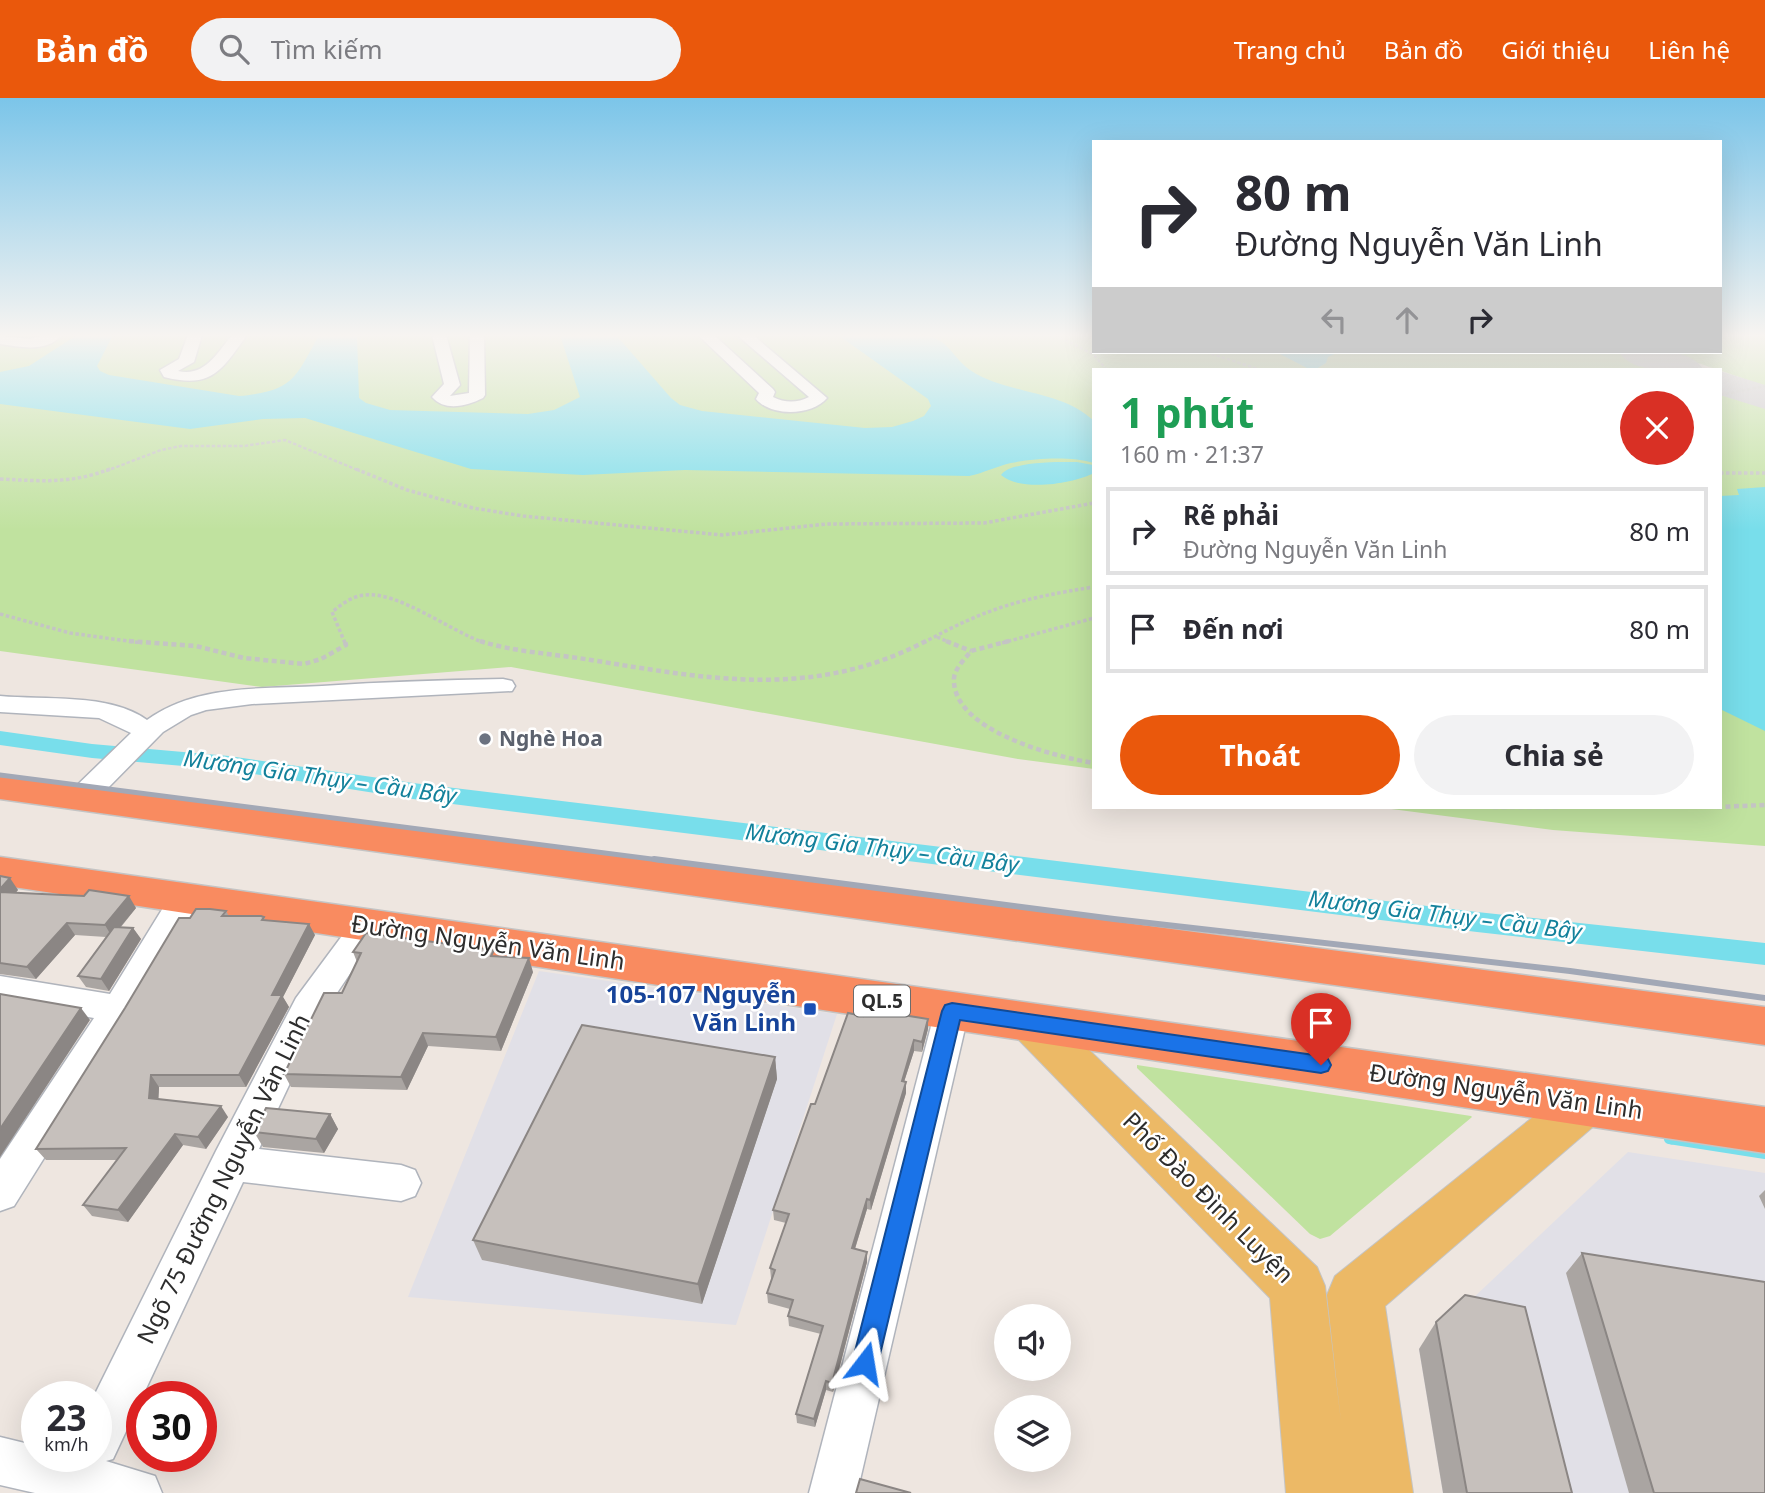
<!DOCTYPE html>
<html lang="vi">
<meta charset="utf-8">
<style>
:root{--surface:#fff;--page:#f2f2f3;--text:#2b2b33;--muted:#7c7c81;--line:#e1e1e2;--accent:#ea580c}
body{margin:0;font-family:"Noto Sans",sans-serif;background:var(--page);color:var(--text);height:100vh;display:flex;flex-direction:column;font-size:26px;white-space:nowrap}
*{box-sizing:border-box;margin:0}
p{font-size:23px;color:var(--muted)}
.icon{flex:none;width:38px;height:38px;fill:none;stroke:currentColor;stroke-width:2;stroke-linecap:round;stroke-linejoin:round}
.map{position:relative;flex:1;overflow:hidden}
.panel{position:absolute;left:1092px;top:270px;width:630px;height:441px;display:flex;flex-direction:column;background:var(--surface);border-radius:0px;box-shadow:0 7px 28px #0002}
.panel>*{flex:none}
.banner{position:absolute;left:1092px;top:42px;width:630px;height:214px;border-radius:0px;box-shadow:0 7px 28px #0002;background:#fff;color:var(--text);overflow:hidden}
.controls{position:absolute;left:994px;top:1206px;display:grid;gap:14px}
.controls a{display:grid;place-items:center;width:77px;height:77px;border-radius:50%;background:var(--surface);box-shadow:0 7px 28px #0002;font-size:35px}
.speed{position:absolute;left:21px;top:1283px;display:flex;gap:14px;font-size:35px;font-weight:700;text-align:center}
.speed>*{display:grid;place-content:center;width:91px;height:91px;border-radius:50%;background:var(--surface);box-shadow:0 7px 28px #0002;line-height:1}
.speed small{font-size:18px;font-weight:400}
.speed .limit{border:10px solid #d22;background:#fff;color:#111}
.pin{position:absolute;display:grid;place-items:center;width:60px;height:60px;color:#fff;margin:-72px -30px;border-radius:50% 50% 50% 0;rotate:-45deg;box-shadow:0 0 7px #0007}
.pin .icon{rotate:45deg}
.me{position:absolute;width:77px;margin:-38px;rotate:14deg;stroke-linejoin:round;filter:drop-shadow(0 0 5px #0008)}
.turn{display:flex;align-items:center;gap:24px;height:147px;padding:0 28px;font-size:32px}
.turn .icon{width:91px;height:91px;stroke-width:2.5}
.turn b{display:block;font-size:49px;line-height:60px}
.lanes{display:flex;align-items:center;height:66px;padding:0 28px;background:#0003;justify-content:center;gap:35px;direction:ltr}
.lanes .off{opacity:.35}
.round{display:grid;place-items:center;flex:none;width:74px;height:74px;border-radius:37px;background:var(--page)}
.summary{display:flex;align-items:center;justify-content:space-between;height:119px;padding:0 28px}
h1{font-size:42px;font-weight:700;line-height:52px;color:#1e9e55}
.action{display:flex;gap:14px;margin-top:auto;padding:14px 28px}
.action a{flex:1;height:80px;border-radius:42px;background:var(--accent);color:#fff;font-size:28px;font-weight:700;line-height:80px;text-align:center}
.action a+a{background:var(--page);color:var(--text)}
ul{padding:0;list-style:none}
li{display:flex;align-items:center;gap:21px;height:88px;margin:0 14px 10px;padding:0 14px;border:4px solid var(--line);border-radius:0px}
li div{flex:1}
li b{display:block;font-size:26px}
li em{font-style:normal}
header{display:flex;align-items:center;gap:42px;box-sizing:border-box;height:98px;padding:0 35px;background:var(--accent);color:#fff}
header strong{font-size:33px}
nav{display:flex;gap:38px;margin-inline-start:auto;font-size:24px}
.search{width:490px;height:63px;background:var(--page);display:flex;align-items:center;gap:18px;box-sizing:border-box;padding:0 24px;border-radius:38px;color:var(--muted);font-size:26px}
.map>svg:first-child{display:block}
.industrial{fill:#e1e0e7}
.green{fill:#c0e29f}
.water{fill:#78deeb}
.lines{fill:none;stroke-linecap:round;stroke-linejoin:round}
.stream-far1{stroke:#78deeb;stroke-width:9}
.stream{stroke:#78deeb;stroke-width:10}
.canal{fill:#78deeb;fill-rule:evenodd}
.taxiway{fill:#c8c7cb;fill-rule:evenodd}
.minor-casing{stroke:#b0b4bc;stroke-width:3}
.major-casing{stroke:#c4c4c4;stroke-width:2}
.highway-casing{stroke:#c4c4c4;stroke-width:3}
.path-far2{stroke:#c4c4c4;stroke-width:2.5;stroke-dasharray:3.5 2;stroke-linecap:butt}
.path-far1{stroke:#c4c4c4;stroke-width:3.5;stroke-dasharray:3.5 2.5;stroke-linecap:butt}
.path{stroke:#c4c4c4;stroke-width:4.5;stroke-dasharray:5 3.5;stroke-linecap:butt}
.minor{fill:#fff;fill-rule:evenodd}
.major{fill:#ecb966;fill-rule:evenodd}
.highway{fill:#f98b60;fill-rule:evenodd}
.rail-far1{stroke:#a2a8b6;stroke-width:5}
.rail{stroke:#a2a8b6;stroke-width:6}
.wall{fill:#aaa5a2}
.shaded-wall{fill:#8b8684}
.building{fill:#c6c0bc;stroke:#8b8684;stroke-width:2}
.route{fill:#1a73e8;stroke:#114b97;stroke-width:2}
.worship-dot{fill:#6b7280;stroke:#fff;stroke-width:2.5}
.transit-dot{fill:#1a4fb4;stroke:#fff;stroke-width:2.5}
.labels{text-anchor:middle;stroke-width:5;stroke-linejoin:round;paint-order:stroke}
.shield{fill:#fff;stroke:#6c6c6c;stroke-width:2}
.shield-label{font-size:19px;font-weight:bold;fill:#2d2d2d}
.worship-label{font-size:21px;font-weight:bold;fill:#5b616d;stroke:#fff;text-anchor:start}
.water-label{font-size:23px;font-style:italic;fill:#13819b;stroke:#fff}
.near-street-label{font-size:24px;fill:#2d2d2d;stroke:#fff}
.near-transit-label{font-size:24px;font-weight:bold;fill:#164399;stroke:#fff;text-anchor:end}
</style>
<header>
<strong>Bản đồ</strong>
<div class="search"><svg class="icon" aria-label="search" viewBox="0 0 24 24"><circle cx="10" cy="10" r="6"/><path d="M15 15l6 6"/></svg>Tìm kiếm</div>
<nav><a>Trang chủ</a><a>Bản đồ</a><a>Giới thiệu</a><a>Liên hệ</a></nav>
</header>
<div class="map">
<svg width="1765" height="1395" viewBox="0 0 1765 1395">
<rect width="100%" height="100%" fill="#eee6e0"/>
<g class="industrial">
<polygon points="539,873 837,916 736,1227 408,1199"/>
<polygon points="1628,1054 1765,1075 1765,1395 1443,1395 1419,1251"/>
</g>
<g class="green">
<polygon points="0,237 1094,237 1094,254 1629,254 1678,271 1094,271 1094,671 1018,661 511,569 262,589 0,553"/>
<polygon points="1720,237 1765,237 1765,288 1666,254 1720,254"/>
<polygon points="1720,287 1765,303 1765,748 1553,732 1376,709 1720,709"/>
<polygon points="1137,967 1471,1018 1472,1019 1330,1138 1320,1141 1310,1136 1137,970"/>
</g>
<g class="water">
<path d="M77,237H113L97,268L100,273L109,277L239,298C293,293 295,281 319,237H357L359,300L366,305L390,312L528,316L554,312L580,299L560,237H616L671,300L680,307L702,313L865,330L892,329L913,323L924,318L931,308L928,301L838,237C863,237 906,232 929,238C949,243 955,262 970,272C1007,297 1061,291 1094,323V365C1072,358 1035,360 1011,365C997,368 984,375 969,378L685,372L583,377L471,371L305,320L263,321L190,331L0,306V274L29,268Z"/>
<polygon points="1276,254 1339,254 1328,259 1326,265 1316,271 1309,271"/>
<path d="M1077,364L1093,367L1094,375C1073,386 1020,394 1001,377C1011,363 1059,364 1077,364Z"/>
<polygon points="1765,389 1765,633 1720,611 1720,398 1739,397 1737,391"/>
</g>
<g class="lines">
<polyline class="stream-far1" points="1669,1041 1672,1042"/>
<polyline class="stream" points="1669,1041 1765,1056"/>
<polygon class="canal" points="0,633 92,646 229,658 413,685 1477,814 1765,845 1765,867 1477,834 413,701 229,672 92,660 0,647"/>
<g class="taxiway">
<path d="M1619,254C1644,254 1687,247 1703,271C1679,272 1633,277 1619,254Z"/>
<polygon points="1720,273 1765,287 1765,311 1720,297"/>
</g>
<g class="minor-casing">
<g id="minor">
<path d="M46,237H62C46,255 21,249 0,246V238L29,241Z"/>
<path d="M188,237H202L194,264L178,273C205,279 217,255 232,237H247C221,273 212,291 164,279L160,272L179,261Z"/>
<path d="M432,237H446L460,287L450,298L469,295L470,237H484L485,297L483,300C467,308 445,314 432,299L444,286Z"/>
<path d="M698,237H714L773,291L775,294L773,299C785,305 797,305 809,299L737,237H753L827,300C812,318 771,319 756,301L759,295Z"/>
<path d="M503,581L512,583L515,588L512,593L252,606L206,612L191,617L163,634L101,697C90,706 84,710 70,706L66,700L70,694L131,635L99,620L0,614V598C44,602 110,595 147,622C197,586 263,591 322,588C382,584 443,582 503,581Z"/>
<polygon points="185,789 196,792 201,800 131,921 14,1108 0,1113 0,1061 94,920 0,904 0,878 110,896 174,792"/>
<polygon points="367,815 378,819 383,827 322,917 259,1051 401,1067 415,1072 421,1085 415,1098 401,1103 243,1084 113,1361 106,1363 155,1378 162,1395 35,1395 0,1387 0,1339 37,1348 37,1358 96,1358 96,1298 94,1298 216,1053 296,900 356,819"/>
<polygon points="952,899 964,903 969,913 857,1395 809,1395 935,913 940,903"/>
</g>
</g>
<g class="major-casing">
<polygon id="major" points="1030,906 1046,911 1317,1169 1325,1188 1341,1324 1327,1197 1335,1178 1568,991 1585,985 1602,991 1609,1006 1602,1021 1385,1208 1413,1395 1286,1395 1270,1200 1014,937 1007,924 1014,911"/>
</g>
<g class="highway-casing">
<g id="highway">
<polygon points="0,677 1765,909 1765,947 0,701"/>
<polygon points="0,759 1765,1009 1765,1055 0,787"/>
</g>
</g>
<g class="path-far2">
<polyline points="1055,237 1093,256 1106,271"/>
<polyline points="1206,254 1258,271"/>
<polyline points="1720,297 1765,288"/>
<polyline points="106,373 161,352 181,348 244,348 285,342 360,373"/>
</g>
<g class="path-far1">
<polyline points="356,371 407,392 473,410 523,418 722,437 827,426 984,425 1094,405"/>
<polyline points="1720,375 1765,375"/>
<path d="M0,381C41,383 71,386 110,371"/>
<polyline points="0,516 70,535 142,545"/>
<polyline points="937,539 951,545"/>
<path d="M345,545L332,514C342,506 352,498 365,497C398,493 450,533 485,545"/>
<path d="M923,545C986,510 1023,500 1094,489"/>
<polyline points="1002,545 1094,520"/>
</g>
<g class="path">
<polyline points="129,543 196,548 244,560 304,566 321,561 346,547 345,543"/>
<path d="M480,543C514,554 555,556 591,562C709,581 813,602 926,543"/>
<polyline points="946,543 971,553"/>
<path d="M1009,543L971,553C965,561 955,570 954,580C951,632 1055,659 1094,665"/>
<polyline points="1493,709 1561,709"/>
<polyline points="1717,709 1765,707"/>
</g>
<use href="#minor" class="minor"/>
<use href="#major" class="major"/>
<use href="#highway" class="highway"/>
<polyline class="rail-far1" points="0,677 667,763"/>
<polyline class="rail" points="654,761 1114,821 1570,873 1765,900"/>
</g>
<g class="wall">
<polygon points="0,778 18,792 16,794 136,810 121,829 133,830 141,841 109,893 86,889 78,878 106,839 75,837 36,881 0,876"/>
<polygon points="226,813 229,818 264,819 265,822 315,837 283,899 289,909 246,989 159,989 158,1001 228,1019 206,1051 183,1047 128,1124 92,1118 83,1107 117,1062 46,1062 36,1051 190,820"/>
<polygon points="353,854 496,859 533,874 501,953 428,948 407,992 291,989 284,976 342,895 357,864"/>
<polygon points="928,931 922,954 914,953 904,984 906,995 899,1017 871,1112 867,1111 855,1151 867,1164 833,1294 826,1292 815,1329 797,1325 796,1316 821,1236 789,1228 788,1218 790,1211 768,1205 767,1195 772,1180 771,1180 770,1170 786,1125 774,1122 773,1112 815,1006"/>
<polygon points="775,959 777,981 702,1206 482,1162 473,1142"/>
<polygon points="330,1016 338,1031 324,1055 263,1049 254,1034"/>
<polygon points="1765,1092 1765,1111 1759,1098"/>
<polygon points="1582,1155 1765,1395 1629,1395 1566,1175"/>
<polygon points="1436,1224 1572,1395 1443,1395 1419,1251"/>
</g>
<g class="shaded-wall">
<polygon points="10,780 18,792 7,805 0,796 0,791"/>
<polygon points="129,798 136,810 112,839 105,827"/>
<polygon points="67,825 75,837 36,881 27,869"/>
<polygon points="309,826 315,837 283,899 289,909 246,989 239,977 272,897"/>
<polygon points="133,830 141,841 109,893 101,881"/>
<polygon points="529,860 533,874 501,953 496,939"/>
<polygon points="81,910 90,922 0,1059 0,1031"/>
<polygon points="928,921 928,931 922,954 922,944"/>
<polygon points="423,935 428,948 407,992 401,979"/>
<polygon points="914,942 914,953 901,993 902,983"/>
<polygon points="775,959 777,981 702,1206 698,1186"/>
<polygon points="151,977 159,989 158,1012 149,1000"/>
<polygon points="906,984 906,995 871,1112 870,1102"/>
<polygon points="221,1008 228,1019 206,1051 198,1039"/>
<polygon points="330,1016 338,1031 324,1055 316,1041"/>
<polygon points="175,1036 183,1047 128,1124 118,1112"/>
<polygon points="867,1101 867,1111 852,1160 852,1150"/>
<polygon points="867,1154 867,1164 833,1294 832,1285"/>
<polygon points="826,1283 826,1292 815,1329 814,1321"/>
</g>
<g class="building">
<polygon points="0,778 10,780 0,791"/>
<polygon points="89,792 129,798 105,827 67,825 27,869 0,865 0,794 84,798"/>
<polygon points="196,811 210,811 226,813 222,818 261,818 264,819 262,822 309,826 272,897 282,897 239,977 151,977 149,1000 221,1008 198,1039 175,1036 118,1112 83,1107 126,1050 36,1051 125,910 179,820 190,820"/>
<polygon points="114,829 133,830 101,881 78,878"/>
<polygon points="366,835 494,852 491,858 529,860 496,939 423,935 401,979 284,976 324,895 342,895 361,855 353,854"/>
<polygon points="0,896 81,910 0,1031"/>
<polygon points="865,911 928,921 922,944 914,942 902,983 906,984 899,1007 870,1102 867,1101 852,1150 867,1154 832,1285 826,1283 814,1321 796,1316 823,1228 788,1218 793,1202 767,1195 775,1172 770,1170 789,1116 773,1112 811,1006 815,1006 848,915 863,918"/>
<polygon points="582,927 775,959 698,1186 473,1142"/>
<polygon points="266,1010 330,1016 316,1041 254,1034"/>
<polygon points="1582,1155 1765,1184 1765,1395 1654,1395"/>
<polygon points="1465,1197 1525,1209 1572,1395 1467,1395 1436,1224"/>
<polygon points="860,1381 911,1395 856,1395"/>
</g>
<linearGradient id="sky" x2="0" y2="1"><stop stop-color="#7bc5e9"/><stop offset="0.55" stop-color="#f7f4f1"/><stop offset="1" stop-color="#f7f4f1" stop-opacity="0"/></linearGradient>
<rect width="1765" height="432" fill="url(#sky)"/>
<polygon class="route" points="952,905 1321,958 1328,961 1331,967 1328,973 1321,975 960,922 878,1265 874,1274 865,1278 856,1274 852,1265 942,913 945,907"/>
<circle class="worship-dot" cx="485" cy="641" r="7"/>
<rect class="transit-dot" x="803" y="904" width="14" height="14" rx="3.5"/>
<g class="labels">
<rect class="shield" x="854" y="887.5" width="56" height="31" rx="5"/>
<g class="shield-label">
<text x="882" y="910">QL.5</text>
</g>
<g class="worship-label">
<text x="499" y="648">Nghè Hoa</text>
</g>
<g class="water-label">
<text transform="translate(320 679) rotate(8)" y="8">Mương Gia Thụy – Cầu Bây</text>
<text transform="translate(882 750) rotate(7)" y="8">Mương Gia Thụy – Cầu Bây</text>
<text transform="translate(1445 817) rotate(7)" y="8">Mương Gia Thụy – Cầu Bây</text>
</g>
<g class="near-street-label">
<text transform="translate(488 845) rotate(8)" y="8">Đường Nguyễn Văn Linh</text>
<text transform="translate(1506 994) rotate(8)" y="8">Đường Nguyễn Văn Linh</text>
<text transform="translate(224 1081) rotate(-64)" y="8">Ngõ 75 Đường Nguyễn Văn Linh</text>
<text transform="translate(1208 1100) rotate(45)" y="8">Phố Đào Đình Luyện</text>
</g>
<g class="near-transit-label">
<text x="796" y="905">105-107 Nguyễn<tspan x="796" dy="28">Văn Linh</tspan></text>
</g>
</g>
</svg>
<div class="controls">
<a><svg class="icon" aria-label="sound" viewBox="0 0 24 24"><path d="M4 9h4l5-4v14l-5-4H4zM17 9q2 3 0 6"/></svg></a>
<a><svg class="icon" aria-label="layers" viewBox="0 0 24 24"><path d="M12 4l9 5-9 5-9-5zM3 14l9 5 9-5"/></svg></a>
</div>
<div class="speed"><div>23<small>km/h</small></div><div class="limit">30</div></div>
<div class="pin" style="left:1321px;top:967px;background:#d93025"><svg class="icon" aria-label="arrive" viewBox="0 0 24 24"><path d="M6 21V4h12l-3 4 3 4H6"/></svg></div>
<svg class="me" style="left:865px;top:1265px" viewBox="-20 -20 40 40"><path d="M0-17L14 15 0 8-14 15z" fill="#1a73e8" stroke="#fff" stroke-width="4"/></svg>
<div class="banner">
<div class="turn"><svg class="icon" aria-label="right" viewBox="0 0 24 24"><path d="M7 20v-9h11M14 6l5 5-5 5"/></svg><div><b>80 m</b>Đường Nguyễn Văn Linh</div></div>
<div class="lanes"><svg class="icon off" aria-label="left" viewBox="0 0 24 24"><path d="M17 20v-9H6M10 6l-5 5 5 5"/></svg><svg class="icon off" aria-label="ahead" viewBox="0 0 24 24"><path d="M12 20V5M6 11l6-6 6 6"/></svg><svg class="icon" aria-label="right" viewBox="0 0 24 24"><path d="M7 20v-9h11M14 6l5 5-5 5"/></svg></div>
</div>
<section class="panel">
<div class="summary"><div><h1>1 phút</h1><p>160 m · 21:37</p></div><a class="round" style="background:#d93025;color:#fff"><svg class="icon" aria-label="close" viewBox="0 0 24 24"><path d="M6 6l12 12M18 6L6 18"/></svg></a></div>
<ul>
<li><svg class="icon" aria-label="right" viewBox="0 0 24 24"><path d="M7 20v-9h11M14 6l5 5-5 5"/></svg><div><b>Rẽ phải</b><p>Đường Nguyễn Văn Linh</p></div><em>80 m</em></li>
<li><svg class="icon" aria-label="arrive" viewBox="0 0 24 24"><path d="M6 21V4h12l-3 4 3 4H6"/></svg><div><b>Đến nơi</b></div><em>80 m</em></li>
</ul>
<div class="action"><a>Thoát</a><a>Chia sẻ</a></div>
</section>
</div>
